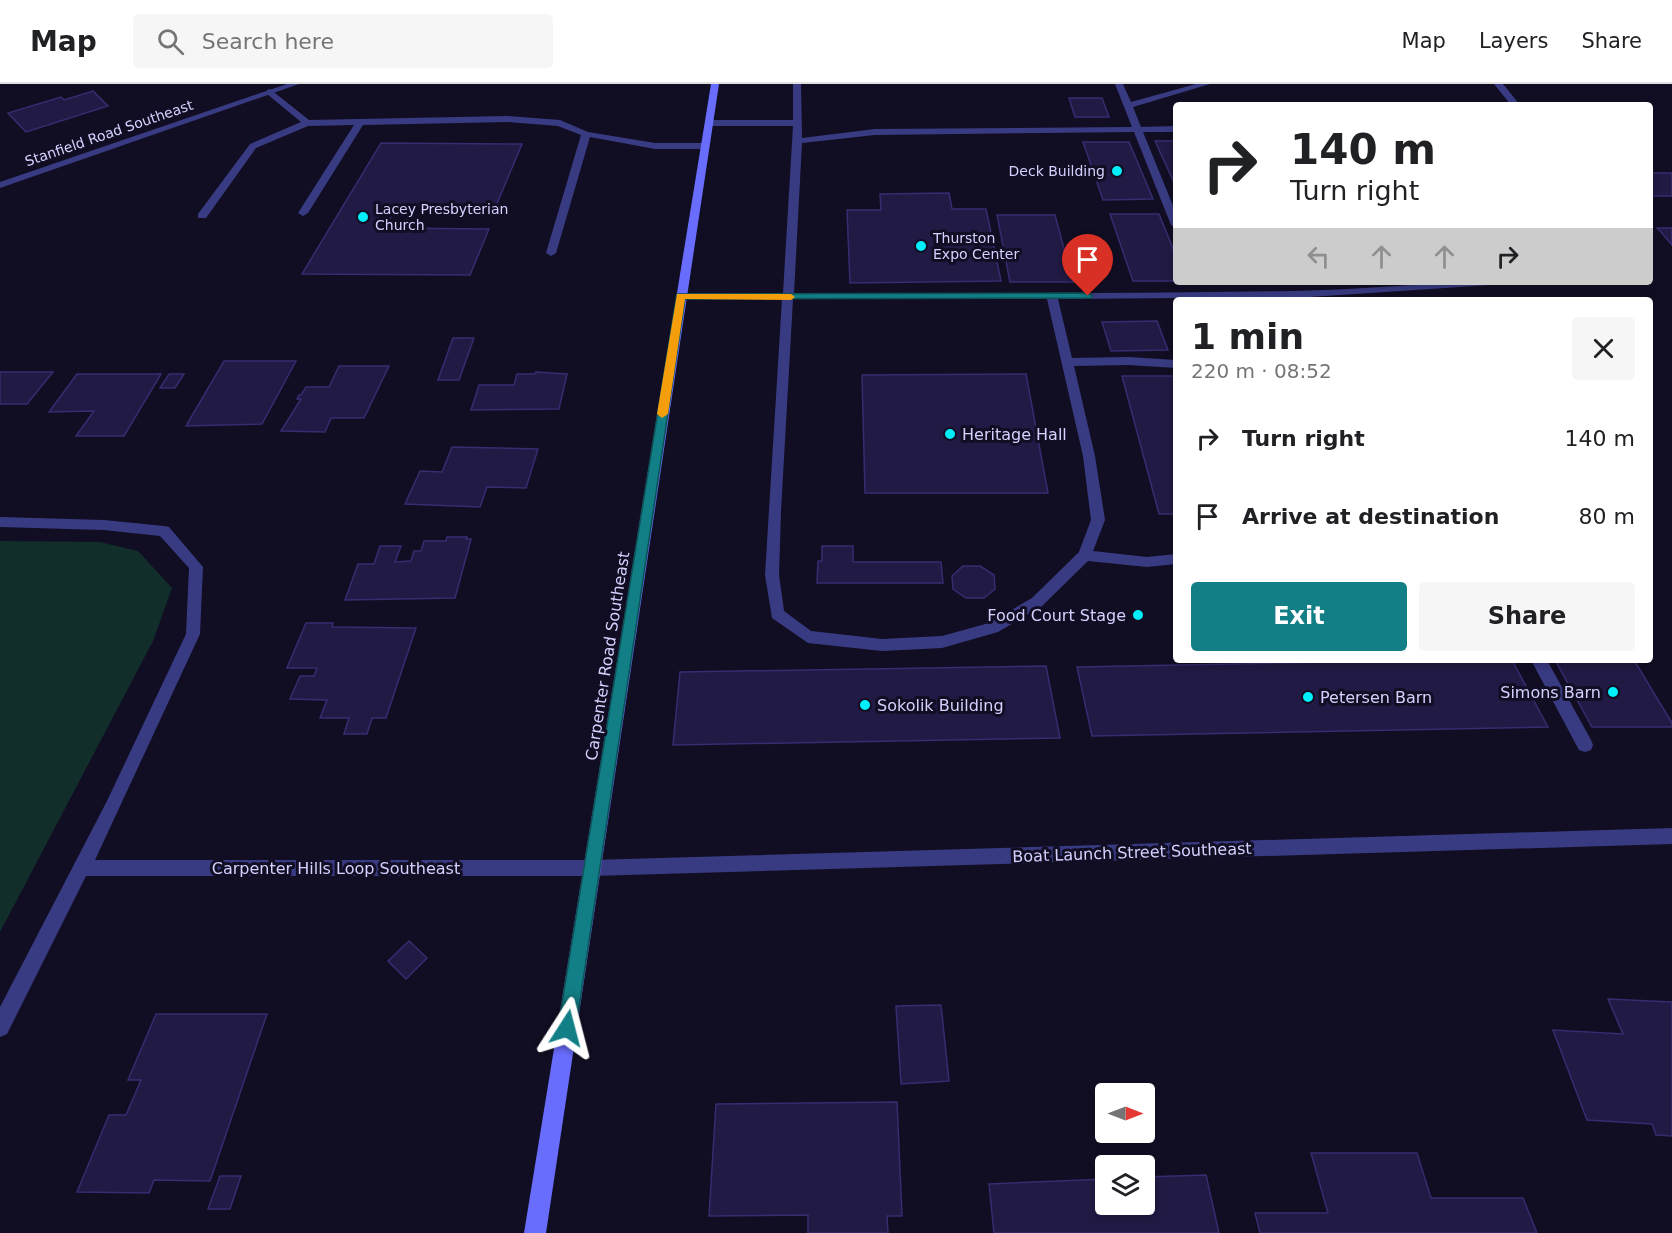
<!DOCTYPE html>
<meta charset="utf-8">
<style>
:root{--surface:#fff;--page:#f6f6f6;--text:#202124;--muted:#757577;--line:#e0e0e0;--accent:#127e85}
body{margin:0;font-family:"DejaVu Sans",sans-serif;background:var(--page);color:var(--text);height:100vh;display:flex;flex-direction:column;font-size:22px;white-space:nowrap}
*{box-sizing:border-box;margin:0}
p{font-size:20px;color:var(--muted)}
.icon{flex:none;width:33px;height:33px;fill:none;stroke:currentColor;stroke-width:2;stroke-linecap:round;stroke-linejoin:round}
.map{position:relative;flex:1;overflow:hidden}
.panel{position:absolute;left:1173px;top:213px;width:480px;height:366px;display:flex;flex-direction:column;background:var(--surface);border-radius:6px;box-shadow:0 3px 9px #0003}
.panel>*{flex:none}
.guide{position:absolute;left:1173px;top:18px;width:480px;height:183px;border-radius:6px;box-shadow:0 3px 9px #0003;background:#fff;color:var(--text);overflow:hidden}
.needle{width:39px;rotate:90deg}
.fabs{position:absolute;left:1095px;top:999px;display:grid;gap:12px}
.fabs a{display:grid;place-items:center;width:60px;height:60px;border-radius:6px;background:var(--surface);box-shadow:0 3px 9px #0003;font-size:30px}
.pin{position:absolute;display:grid;place-items:center;width:51px;height:51px;color:#fff;margin:-62px -26px;border-radius:50% 50% 50% 0;rotate:-45deg;box-shadow:0 0 6px #0007}
.pin .icon{rotate:45deg}
.me{position:absolute;width:66px;margin:-33px;rotate:9deg;stroke-linejoin:round;filter:drop-shadow(0 0 4px #0008)}
.turn{display:flex;align-items:center;gap:21px;height:126px;padding:0 18px;font-size:27px}
.turn .icon{width:78px;height:78px;stroke-width:2.5}
.turn b{display:block;font-size:42px;line-height:51px}
.lanes{display:flex;align-items:center;height:57px;padding:0 18px;background:#0003;justify-content:center;gap:30px;direction:ltr}
.lanes .off{opacity:.35}
.round{display:grid;place-items:center;flex:none;width:63px;height:63px;border-radius:6px;background:var(--page)}
.headline{display:flex;align-items:center;justify-content:space-between;height:102px;padding:0 18px}
h1{font-size:36px;font-weight:800;line-height:45px}
.button{display:flex;gap:12px;margin-top:auto;padding:12px 18px}
.button a{flex:1;height:69px;border-radius:6px;background:var(--accent);color:#fff;font-size:24px;font-weight:800;line-height:69px;text-align:center}
.button a+a{background:var(--page);color:var(--text)}
ul{padding:0;list-style:none}
li{display:flex;align-items:center;gap:18px;height:78px;padding:0 18px}
li div{flex:1}
li b{display:block;font-size:22px}
li em{font-style:normal}
header{display:flex;align-items:center;gap:36px;box-sizing:border-box;height:84px;padding:0 30px;background:var(--surface);border-bottom:2px solid var(--line)}
header strong{font-size:28px}
nav{display:flex;gap:33px;margin-inline-start:auto;font-size:21px}
.search{width:420px;height:54px;background:var(--page);display:flex;align-items:center;gap:15px;box-sizing:border-box;padding:0 21px;border-radius:6px;color:var(--muted);font-size:22px}
.map>svg:first-child{display:block}
.green{fill:#112e2b}
.building{fill:#211a44;stroke:#362c70;stroke-width:1.5}
.lines{fill:none;stroke-linecap:round;stroke-linejoin:round}
.lane{fill:#393b82;fill-rule:evenodd}
.street{fill:#393b82;fill-rule:evenodd}
.secondary{fill:#696dfe;fill-rule:evenodd}
.route{fill:#127e85;stroke:#0c5256;stroke-width:1.5}
.slow{fill:#f59e0b}
.poi-dot{fill:#01effb;stroke:#110e24;stroke-width:2}
.labels{text-anchor:middle;stroke-width:6;stroke-linejoin:round;paint-order:stroke}
.far-street-label{font-size:14px;fill:#d4d1ff;stroke:#110e24}
.far-poi-label{font-size:14px;fill:#d4d1ff;stroke:#110e24;text-anchor:start}
.poi-label{font-size:16px;fill:#d4d1ff;stroke:#110e24;text-anchor:start}
.street-label{font-size:16px;fill:#d4d1ff;stroke:#110e24}
</style>
<header>
<strong>Map</strong>
<div class="search"><svg class="icon" aria-label="search" viewBox="0 0 24 24"><circle cx="10" cy="10" r="6"/><path d="M15 15l6 6"/></svg>Search here</div>
<nav><a>Map</a><a>Layers</a><a>Share</a></nav>
</header>
<div class="map">
<svg width="1672" height="1149" viewBox="0 0 1672 1149">
<rect width="100%" height="100%" fill="#110e24"/>
<polygon class="green" points="0,457 100,458 138,467 172,504 153,557 0,848"/>
<g class="building">
<polygon points="93,7 108,22 26,48 8,29 61,13 64,16"/>
<polygon points="1069,14 1102,14 1109,33 1075,33"/>
<polygon points="1192,19 1282,20 1283,21 1192,21"/>
<polygon points="1155,57 1176,57 1176,103"/>
<polygon points="1083,58 1129,58 1153,115 1103,116"/>
<polygon points="381,59 522,60 496,122 397,122 385,144 489,145 470,191 302,190"/>
<rect x="1650" y="89" width="22" height="23"/>
<polygon points="949,109 952,125 986,125 1001,197 850,199 847,126 881,126 880,110"/>
<polygon points="1110,130 1159,130 1176,172 1176,197 1133,197"/>
<polygon points="997,131 1055,131 1073,198 1010,198"/>
<polygon points="1657,144 1672,144 1672,161 1662,149"/>
<polygon points="1157,237 1168,266 1111,267 1102,238"/>
<polygon points="453,254 474,254 459,296 438,296"/>
<polygon points="224,277 296,277 262,340 186,342"/>
<polygon points="339,282 389,282 364,334 331,334 325,348 281,347 301,315 297,315 299,311 301,311 306,303 329,303"/>
<polygon points="0,288 53,288 27,320 0,320"/>
<polygon points="536,288 567,290 559,325 471,326 479,301 514,301 517,290 535,290"/>
<polygon points="77,290 161,290 124,352 76,352 94,327 49,328"/>
<polygon points="169,290 184,290 175,304 160,304"/>
<polygon points="1026,290 1048,409 865,409 862,291"/>
<polygon points="1122,292 1176,292 1176,430 1159,430"/>
<polygon points="452,363 538,365 526,404 487,403 480,423 405,420 420,387 442,388"/>
<polygon points="447,453 467,453 466,455 471,455 455,514 345,516 358,480 374,480 380,462 401,462 395,478 411,477 414,467 421,467 424,457 446,457"/>
<polygon points="822,462 853,462 853,478 941,478 943,499 817,499 818,477 822,477"/>
<polygon points="963,482 980,482 994,491 995,505 984,514 966,514 953,505 952,492"/>
<polygon points="306,539 333,539 332,543 416,544 386,634 372,634 367,650 344,650 349,634 320,634 327,616 290,615 300,592 314,592 317,584 287,584"/>
<polygon points="1438,576 1512,576 1548,643 1092,652 1077,583"/>
<polygon points="1555,576 1634,576 1672,639 1672,643 1592,643"/>
<polygon points="1046,582 1060,654 673,661 680,588"/>
<polygon points="409,857 427,874 406,895 388,877"/>
<polygon points="1608,915 1672,918 1672,1052 1656,1051 1652,1040 1587,1036 1553,946 1623,950"/>
<polygon points="941,921 949,997 901,1000 896,922"/>
<polygon points="156,930 267,930 210,1097 154,1096 149,1109 77,1108 109,1031 126,1031 141,996 128,996"/>
<polygon points="897,1018 902,1132 887,1132 888,1149 808,1149 808,1131 709,1132 716,1020"/>
<polygon points="1311,1069 1417,1069 1431,1114 1523,1114 1537,1149 1260,1149 1255,1129 1328,1129"/>
<polygon points="1206,1091 1219,1149 994,1149 989,1100 1106,1095 1106,1120 1144,1120 1144,1093"/>
<polygon points="220,1092 241,1092 230,1125 208,1125"/>
</g>
<g class="lines">
<g class="lane">
<path d="M793,0H801L802,54L875,45L1132,43L1115,0H1123L1131,18L1196,0H1210L1133,23L1141,43L1176,42V48H1143L1176,129V144L1171,141L1134,48L875,51L802,59L794,209C960,209 1126,210 1292,207C1360,206 1427,198 1495,198L1490,201L1310,213L1058,215L1072,274L1129,273L1176,276V284L1129,281L1074,282L1095,372L1105,436L1093,467L1147,473L1176,470V480L1147,483L1088,477L1042,522L998,548L942,564L882,567L808,559L772,534L765,491L782,215H681L676,212L681,209H783L793,42H709L705,39L709,36H793ZM793,215H1047L1083,372L1091,436L1079,468L1032,514L989,539L942,552L882,555L811,547L784,527L779,491L781,427Z"/>
<polygon points="1494,0 1503,0 1520,21 1511,21"/>
<polygon points="270,5 309,36 508,32 560,36 588,48 655,59 705,59 710,62 705,65 655,65 590,53 556,169 551,172 546,169 581,51 558,42 508,38 363,41 308,129 303,132 298,129 354,41 308,42 256,64 206,134 198,134 198,130 250,60 301,38 267,10 267,6"/>
<polygon points="1531,576 1547,576 1591,656 1593,661 1591,666 1585,668 1579,666"/>
</g>
<g class="street">
<polygon points="287,0 299,0 0,104 0,98"/>
<polygon points="0,433 104,436 164,442 169,443 203,483 200,550 95,776 592,776 1672,744 1672,760 592,792 86,792 7,950 0,953 0,923 107,717 186,550 189,484 160,452 104,446 0,443"/>
</g>
<polygon class="secondary" points="711,0 719,0 546,1149 524,1149"/>
</g>
<polygon class="route" points="1088,209 1093,212 1091,214 685,215 576,944 573,950 567,953 561,950 558,944 677,210"/>
<polygon class="slow" points="677,210 791,210 795,213 791,216 685,215 668,330 662,334 657,330"/>
<g class="poi-dot">
<circle cx="1117" cy="87" r="6"/>
<circle cx="363" cy="133" r="6"/>
<circle cx="921" cy="162" r="6"/>
<circle cx="950" cy="350" r="6"/>
<circle cx="1138" cy="531" r="6"/>
<circle cx="1613" cy="608" r="6"/>
<circle cx="1308" cy="613" r="6"/>
<circle cx="865" cy="621" r="6"/>
</g>
<g class="labels">
<g class="far-street-label">
<text transform="translate(109 49) rotate(-19)" y="5">Stanfield Road Southeast</text>
</g>
<g class="far-poi-label">
<text x="1105" y="92" text-anchor="end">Deck Building</text>
<text x="375" y="130">Lacey Presbyterian<tspan x="375" dy="16">Church</tspan></text>
<text x="933" y="159">Thurston<tspan x="933" dy="16">Expo Center</tspan></text>
</g>
<g class="poi-label">
<text x="962" y="356">Heritage Hall</text>
<text x="1126" y="537" text-anchor="end">Food Court Stage</text>
<text x="1601" y="614" text-anchor="end">Simons Barn</text>
<text x="1320" y="619">Petersen Barn</text>
<text x="877" y="627">Sokolik Building</text>
</g>
<g class="street-label">
<text transform="translate(607 572) rotate(-81)" y="6">Carpenter Road Southeast</text>
<text transform="translate(1132 768) rotate(-2)" y="6">Boat Launch Street Southeast</text>
<text x="336" y="790">Carpenter Hills Loop Southeast</text>
</g>
</g>
</svg>
<div class="fabs">
<a><svg class="needle" viewBox="-14 -14 28 28"><path d="M0-13l5 13h-10z" fill="#e53935"/><path d="M0 13l5-13h-10z" fill="#757577"/></svg></a>
<a><svg class="icon" aria-label="layers" viewBox="0 0 24 24"><path d="M12 4l9 5-9 5-9-5zM3 14l9 5 9-5"/></svg></a>
</div>
<div class="pin" style="left:1088px;top:212px;background:#d93025"><svg class="icon" aria-label="arrive" viewBox="0 0 24 24"><path d="M6 21V4h12l-3 4 3 4H6"/></svg></div>
<svg class="me" style="left:567px;top:944px" viewBox="-20 -20 40 40"><path d="M0-17L14 15 0 8-14 15z" fill="#127e85" stroke="#fff" stroke-width="4"/></svg>
<div class="guide">
<div class="turn"><svg class="icon" aria-label="right" viewBox="0 0 24 24"><path d="M7 20v-9h11M14 6l5 5-5 5"/></svg><div><b>140 m</b>Turn right</div></div>
<div class="lanes"><svg class="icon off" aria-label="left" viewBox="0 0 24 24"><path d="M17 20v-9H6M10 6l-5 5 5 5"/></svg><svg class="icon off" aria-label="ahead" viewBox="0 0 24 24"><path d="M12 20V5M6 11l6-6 6 6"/></svg><svg class="icon off" aria-label="ahead" viewBox="0 0 24 24"><path d="M12 20V5M6 11l6-6 6 6"/></svg><svg class="icon" aria-label="right" viewBox="0 0 24 24"><path d="M7 20v-9h11M14 6l5 5-5 5"/></svg></div>
</div>
<section class="panel">
<div class="headline"><div><h1>1 min</h1><p>220 m · 08:52</p></div><a class="round"><svg class="icon" aria-label="close" viewBox="0 0 24 24"><path d="M6 6l12 12M18 6L6 18"/></svg></a></div>
<ul>
<li><svg class="icon" aria-label="right" viewBox="0 0 24 24"><path d="M7 20v-9h11M14 6l5 5-5 5"/></svg><div><b>Turn right</b></div><em>140 m</em></li>
<li><svg class="icon" aria-label="arrive" viewBox="0 0 24 24"><path d="M6 21V4h12l-3 4 3 4H6"/></svg><div><b>Arrive at destination</b></div><em>80 m</em></li>
</ul>
<div class="button"><a>Exit</a><a>Share</a></div>
</section>
</div>
